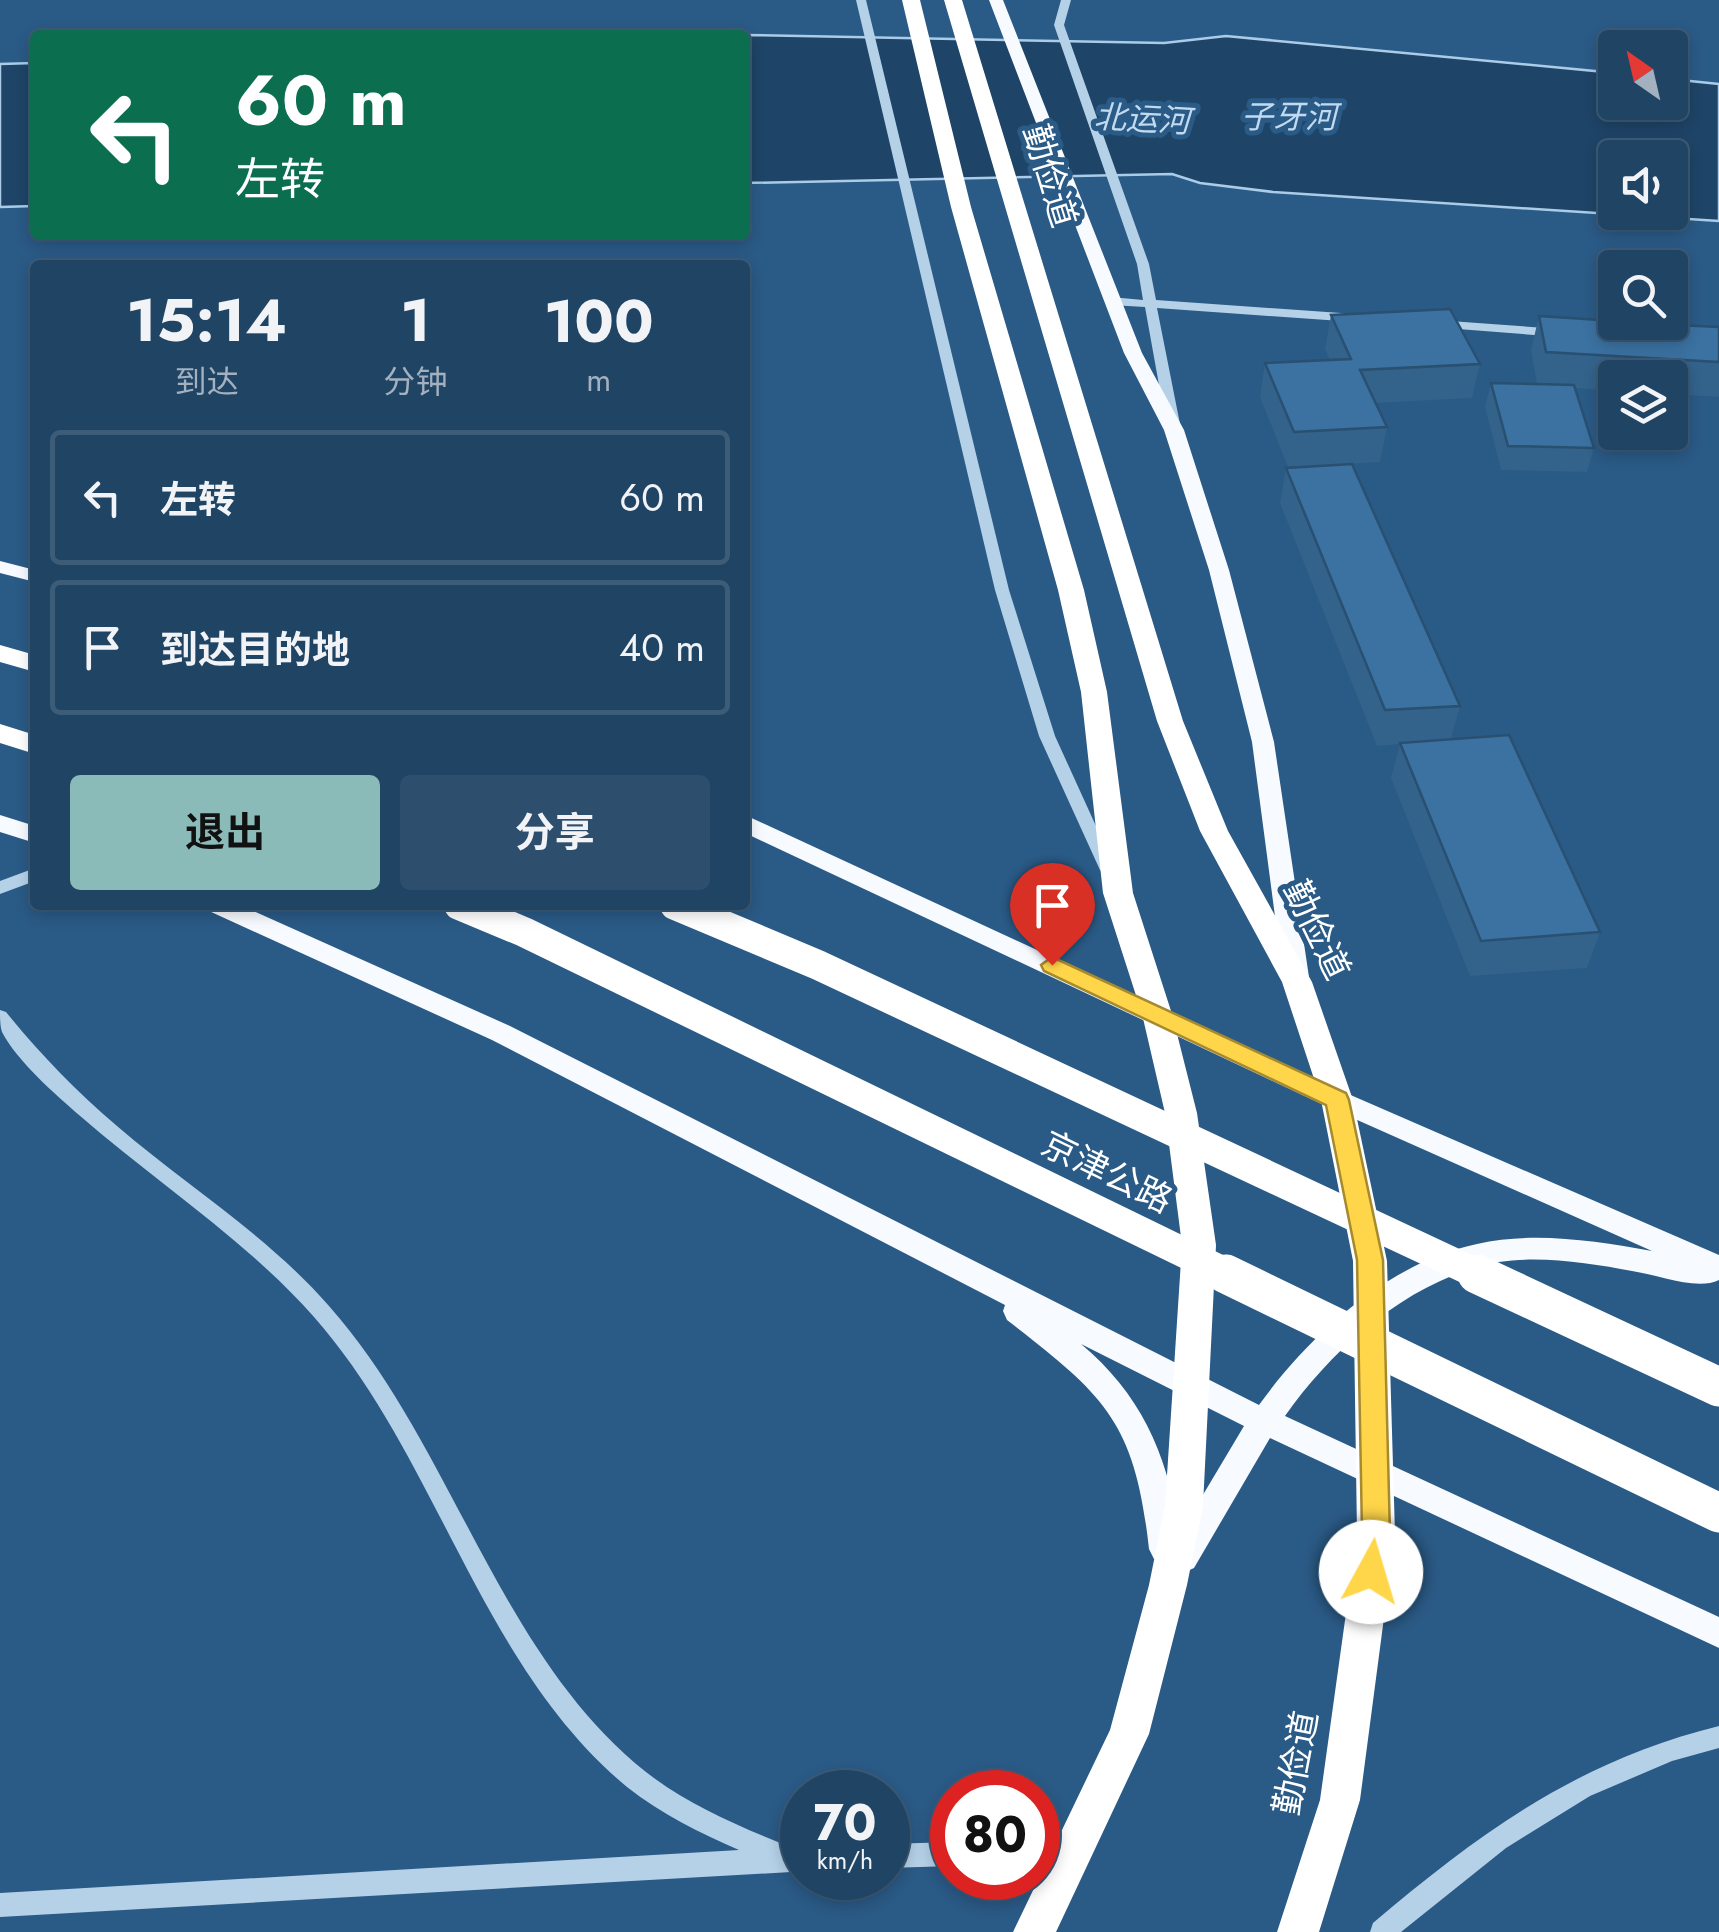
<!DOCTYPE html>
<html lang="zh">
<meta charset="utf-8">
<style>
:root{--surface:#204464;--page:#2d4e6d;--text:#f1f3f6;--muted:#a2b0bf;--line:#3d5c78;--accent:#8bbbb9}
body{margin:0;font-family:Jost,"Noto Sans SC",sans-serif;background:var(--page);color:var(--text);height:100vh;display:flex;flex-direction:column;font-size:38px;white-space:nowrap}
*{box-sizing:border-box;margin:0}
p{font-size:32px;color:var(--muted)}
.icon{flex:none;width:55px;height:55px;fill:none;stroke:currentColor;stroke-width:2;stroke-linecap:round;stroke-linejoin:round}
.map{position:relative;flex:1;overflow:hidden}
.panel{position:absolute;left:30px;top:260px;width:720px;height:650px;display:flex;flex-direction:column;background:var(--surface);border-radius:10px;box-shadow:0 5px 15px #0003,0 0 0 2px var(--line)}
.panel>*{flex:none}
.top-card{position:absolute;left:30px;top:30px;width:720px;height:210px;border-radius:10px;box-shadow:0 5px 15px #0003,0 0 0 2px var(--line);background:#0b6e4f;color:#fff;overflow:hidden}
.needle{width:65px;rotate:326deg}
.fabs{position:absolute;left:1598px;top:30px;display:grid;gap:20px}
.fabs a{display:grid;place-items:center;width:90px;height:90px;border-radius:10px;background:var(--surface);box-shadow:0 5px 15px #0003,0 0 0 2px var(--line);font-size:50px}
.speed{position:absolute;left:780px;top:1770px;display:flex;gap:20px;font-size:50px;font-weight:700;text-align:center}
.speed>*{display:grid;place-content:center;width:130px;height:130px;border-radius:50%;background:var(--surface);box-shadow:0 5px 15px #0003,0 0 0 2px var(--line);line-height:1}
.speed small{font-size:25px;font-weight:400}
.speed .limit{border:15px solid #d22;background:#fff;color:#111}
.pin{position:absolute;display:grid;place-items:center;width:85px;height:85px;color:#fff;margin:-102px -42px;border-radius:50% 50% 50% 0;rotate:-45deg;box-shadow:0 0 10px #0007}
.pin .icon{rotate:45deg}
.me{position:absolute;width:110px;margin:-55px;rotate:6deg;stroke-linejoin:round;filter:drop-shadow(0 0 8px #0008)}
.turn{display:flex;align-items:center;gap:35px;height:210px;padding:0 40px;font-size:45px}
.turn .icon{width:130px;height:130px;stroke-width:2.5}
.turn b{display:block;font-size:70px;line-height:85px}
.eta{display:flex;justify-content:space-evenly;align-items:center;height:170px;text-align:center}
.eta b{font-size:60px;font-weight:700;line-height:70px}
.button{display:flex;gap:20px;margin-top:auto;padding:20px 40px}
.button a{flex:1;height:115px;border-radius:10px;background:var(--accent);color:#111;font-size:40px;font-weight:700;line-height:115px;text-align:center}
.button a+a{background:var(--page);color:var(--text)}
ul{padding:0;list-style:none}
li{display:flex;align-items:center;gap:30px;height:135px;margin:0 20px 15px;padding:0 20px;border:5px solid var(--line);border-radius:10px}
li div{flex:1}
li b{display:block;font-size:38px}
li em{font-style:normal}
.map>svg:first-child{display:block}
.water{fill:#1e4467;stroke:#aacce8;stroke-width:2.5;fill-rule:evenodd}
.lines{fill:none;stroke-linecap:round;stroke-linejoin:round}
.minor{fill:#b5d1e8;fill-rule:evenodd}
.major{fill:#f7fafe;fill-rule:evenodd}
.highway{fill:#fff;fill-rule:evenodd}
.highway-bridge-far1{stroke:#fff;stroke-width:30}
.highway-bridge{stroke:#fff;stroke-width:39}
.wall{fill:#33628b}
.building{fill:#3b72a2;stroke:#295071;stroke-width:2.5}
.route{fill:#ffd54a;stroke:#a68a30;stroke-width:2.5}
.labels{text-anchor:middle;stroke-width:10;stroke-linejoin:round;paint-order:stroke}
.far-water-label{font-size:32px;font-style:italic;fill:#c1daef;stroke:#2a5a86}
.street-label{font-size:35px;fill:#fff;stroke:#2a5a86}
</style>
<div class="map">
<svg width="1719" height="1932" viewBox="0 0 1719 1932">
<rect width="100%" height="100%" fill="#2a5a86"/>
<g class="water">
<path d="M745,35L1164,43L1226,36L1615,73V102H1670V79L1719,84V221L1273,192L1200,183L1172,174L745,183ZM1615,158H1670V212H1615Z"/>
<polygon points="35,63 35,206 0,207 0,64"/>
</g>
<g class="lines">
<g class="minor">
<polygon points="856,0 866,0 1009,590 1055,736 1116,870 1114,874 1108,876 1100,870 1039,736 995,590"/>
<polygon points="1061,0 1071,0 1064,25 1149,264 1156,300 1355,314 1361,318 1355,322 1157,308 1180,424 1178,427 1168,427 1166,424 1145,307 1111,305 1105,301 1111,297 1143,300 1137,264 1054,25"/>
<polygon points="1436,320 1560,329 1566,333 1560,337 1432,327 1430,324"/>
<polygon points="35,868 35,881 0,894 0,881"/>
<path d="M0,1010L6,1012C40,1054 76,1091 117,1126C187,1186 268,1236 329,1306C453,1446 498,1654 646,1772C692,1808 746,1829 800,1851L802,1858L800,1869L791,1872L0,1917V1893L739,1850C700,1833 661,1814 627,1787C479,1664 439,1459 314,1317C246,1240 157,1183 79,1115C55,1094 17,1061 2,1032C0,1026 0,1018 0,1010Z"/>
<path d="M1719,1726V1748L1672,1761L1590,1796L1506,1848L1401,1932H1370L1373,1923C1482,1831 1578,1761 1719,1726Z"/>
<polygon points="1077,1837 1086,1840 1089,1849 1086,1858 1077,1861 1038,1862 1038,1838"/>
<polygon points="952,1842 952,1866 888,1868 888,1844"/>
</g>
<g class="major">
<polygon points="989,0 1003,0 1142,353 1184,430 1229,570 1274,742 1309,977 1305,984 1296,986 1283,977 1252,742 1209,570 1164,430 1124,353"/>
<polygon points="0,561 35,570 35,582 0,573"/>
<polygon points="0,815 35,826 35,843 0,832"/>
<path d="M745,815L1346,1093L1719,1255V1280C1697,1291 1659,1275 1632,1271C1584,1262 1521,1252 1473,1268C1396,1293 1331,1351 1285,1416L1719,1617V1648L1270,1438L1194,1568L1183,1573L1172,1568L1169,1562L1154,1559L1149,1549C1135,1421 1105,1396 1007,1320L1003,1311L1005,1305L492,1040L209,911L206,905H240L510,1026L1259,1405C1309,1335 1390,1262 1477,1244C1534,1231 1595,1241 1652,1251L1328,1107L745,833ZM1081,1344L1244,1426L1179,1535C1169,1457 1142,1395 1081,1344Z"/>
</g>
<g class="highway">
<polygon points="902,0 920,0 971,207 1084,590 1107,692 1133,893 1172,1014 1197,1113 1216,1245 1203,1506 1187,1585 1149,1734 1056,1932 1013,1932 1110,1730 1149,1585 1165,1506 1182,1245 1165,1113 1142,1014 1103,893 1081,692 1058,590 951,207"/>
<polygon points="944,0 962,0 1183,721 1228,831 1312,982 1353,1100 1387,1261 1395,1534 1360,1800 1319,1932 1277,1932 1320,1800 1357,1534 1353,1261 1321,1100 1282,982 1200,831 1157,721"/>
<polygon points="0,645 35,655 35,672 0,662"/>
<polygon points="0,724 35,735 35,754 0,743"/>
</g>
<g class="highway-bridge-far1">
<polyline points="459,905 524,932 1232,1276"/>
<polyline points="675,905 818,965 1482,1276"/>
</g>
<g class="highway-bridge">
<polyline points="1226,1274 1719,1513"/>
<polyline points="1477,1274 1719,1387"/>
</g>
</g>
<g class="wall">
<polygon points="1331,315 1480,364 1472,398 1376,403 1387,427 1380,462 1288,467 1260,397 1265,363 1330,360 1325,349"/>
<polygon points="1539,316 1719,327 1719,397 1670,394 1670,378 1615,378 1615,391 1575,388 1594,448 1587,472 1501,470 1485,407 1491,383 1537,384 1531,350"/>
<polygon points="1286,468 1460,706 1451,739 1600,932 1587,968 1470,976 1391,778 1400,744 1377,746 1280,503"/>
</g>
<g class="building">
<polygon points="1450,309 1480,364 1360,370 1387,427 1294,432 1265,363 1351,359 1331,315"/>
<polygon points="1539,316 1615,321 1615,322 1719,327 1719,362 1546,352"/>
<polygon points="1491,383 1574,385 1594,448 1508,446"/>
<polygon points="1352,464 1460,706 1385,710 1286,468"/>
<polygon points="1509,735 1600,932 1481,941 1400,743"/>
</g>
<polygon class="route" points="1052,957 1346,1093 1349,1100 1383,1260 1390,1534 1381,1581 1371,1585 1361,1581 1356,1572 1362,1534 1357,1260 1326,1105 1044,971 1041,965"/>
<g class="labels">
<g class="far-water-label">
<text x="1289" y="128">子牙河</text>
<text transform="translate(1142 119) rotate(3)" y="11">北运河</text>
</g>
<g class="street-label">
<text transform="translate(1050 176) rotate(73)" y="12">勤俭道</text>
<text transform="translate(1317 930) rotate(64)" y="12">勤俭道</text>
<text transform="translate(1107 1172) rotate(26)" y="12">京津公路</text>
<text transform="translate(1296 1763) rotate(-79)" y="12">勤俭道</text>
</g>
</g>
</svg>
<div class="fabs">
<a><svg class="needle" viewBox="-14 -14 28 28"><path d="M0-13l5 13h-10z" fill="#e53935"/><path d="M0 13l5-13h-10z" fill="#a2b0bf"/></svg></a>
<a><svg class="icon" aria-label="sound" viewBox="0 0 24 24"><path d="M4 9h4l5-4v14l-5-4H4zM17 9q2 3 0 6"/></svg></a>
<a><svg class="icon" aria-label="search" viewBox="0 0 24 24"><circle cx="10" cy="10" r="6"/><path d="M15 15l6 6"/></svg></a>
<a><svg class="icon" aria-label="layers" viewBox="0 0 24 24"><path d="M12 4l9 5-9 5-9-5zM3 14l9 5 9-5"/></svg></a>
</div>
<div class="speed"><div>70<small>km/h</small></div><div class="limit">80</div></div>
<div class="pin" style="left:1052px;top:965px;background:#d93025"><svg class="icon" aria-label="arrive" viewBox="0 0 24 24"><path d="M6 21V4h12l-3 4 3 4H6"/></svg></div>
<svg class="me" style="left:1371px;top:1572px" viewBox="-20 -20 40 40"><circle r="19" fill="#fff"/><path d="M0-13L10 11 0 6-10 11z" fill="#ffd54a"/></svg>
<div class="top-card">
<div class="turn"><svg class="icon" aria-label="left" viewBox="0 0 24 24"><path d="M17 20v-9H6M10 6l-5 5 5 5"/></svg><div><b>60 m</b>左转</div></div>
</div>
<section class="panel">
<div class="eta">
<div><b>15:14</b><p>到达</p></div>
<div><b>1</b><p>分钟</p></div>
<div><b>100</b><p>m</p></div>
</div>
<ul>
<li><svg class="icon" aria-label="left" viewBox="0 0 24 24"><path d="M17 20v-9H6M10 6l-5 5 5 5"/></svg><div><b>左转</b></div><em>60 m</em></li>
<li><svg class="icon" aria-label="arrive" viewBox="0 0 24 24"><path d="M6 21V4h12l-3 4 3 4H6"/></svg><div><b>到达目的地</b></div><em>40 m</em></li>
</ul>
<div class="button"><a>退出</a><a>分享</a></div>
</section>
</div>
